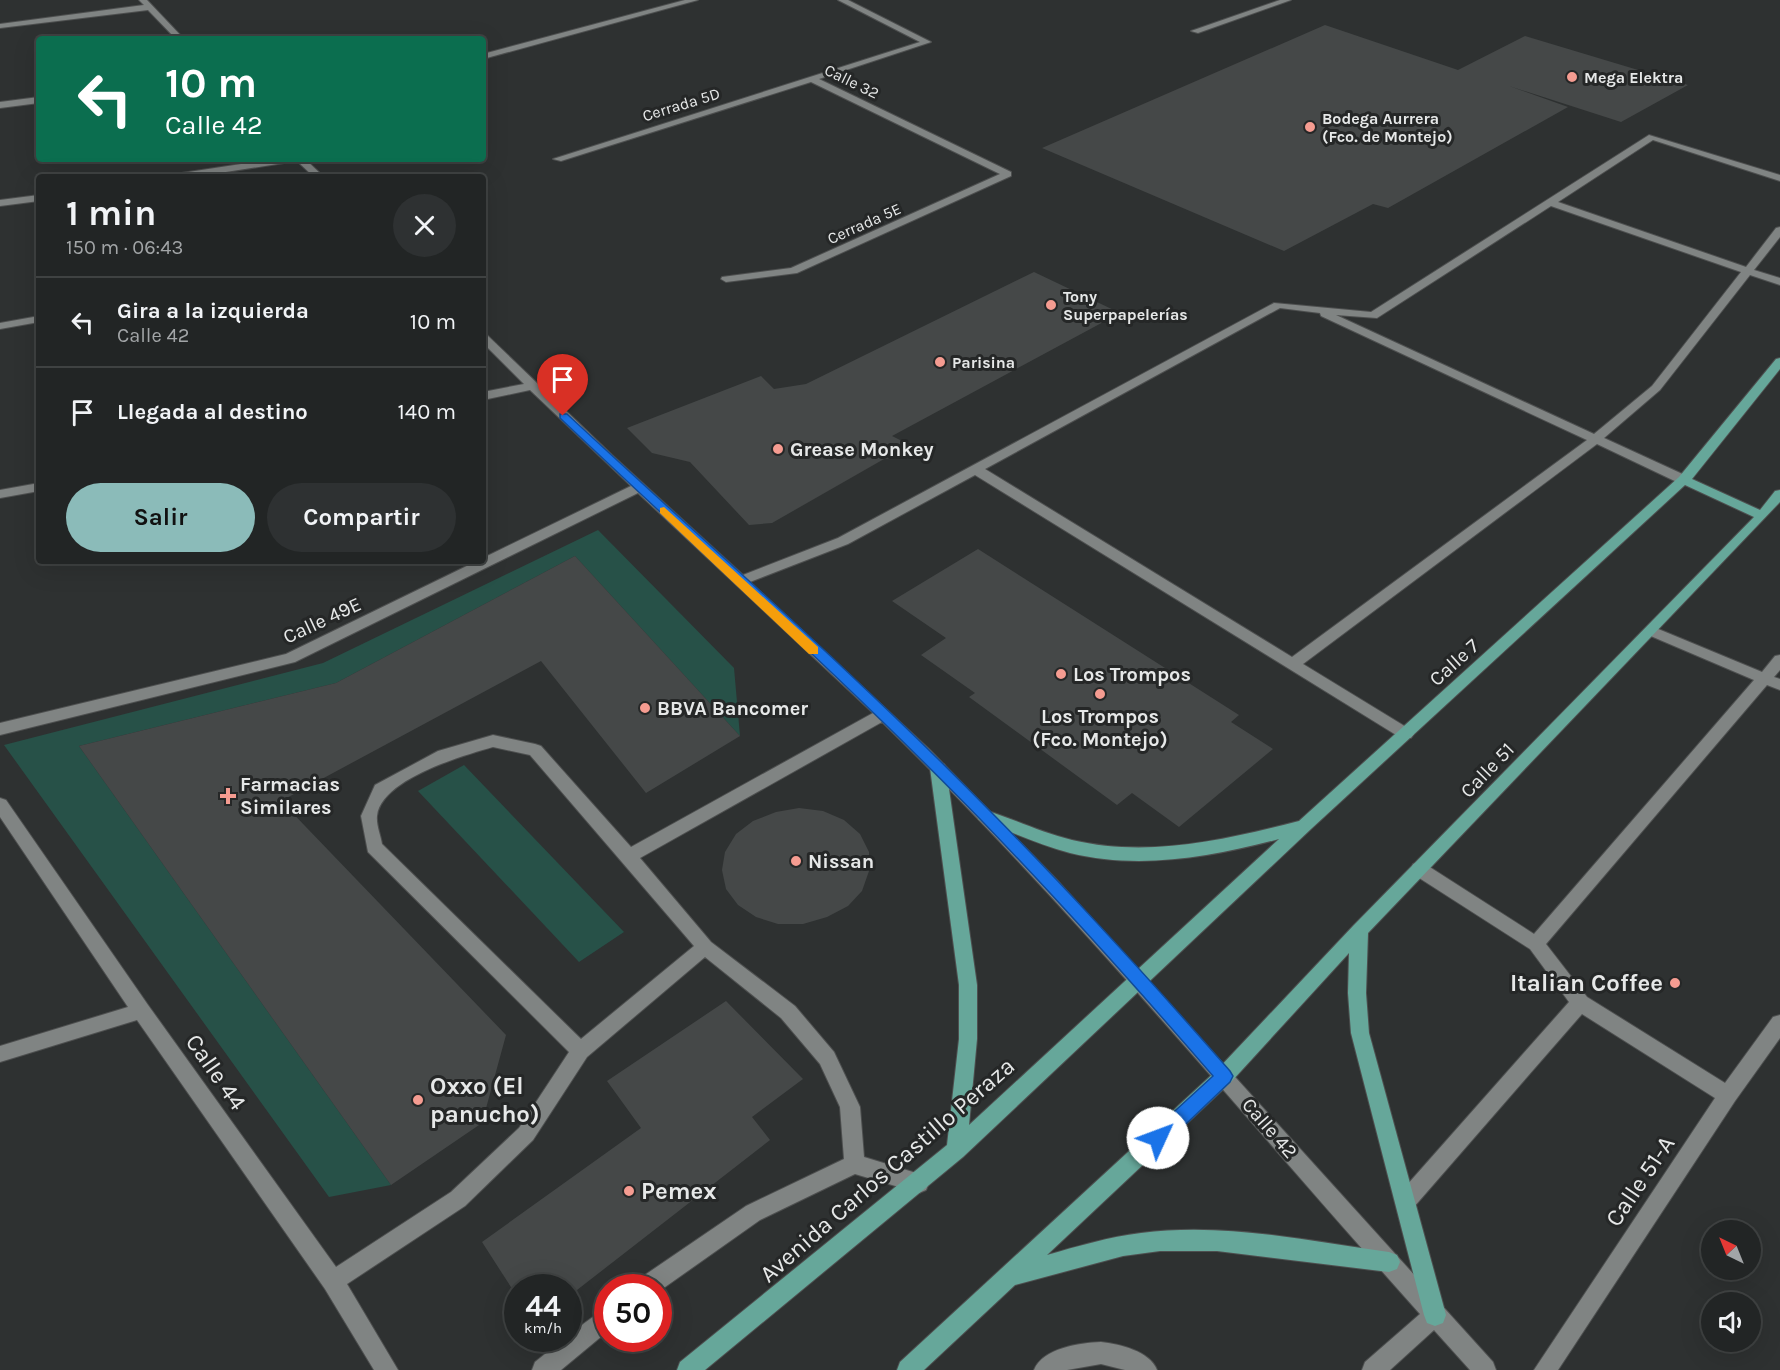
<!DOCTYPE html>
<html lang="es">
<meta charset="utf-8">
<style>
:root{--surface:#222525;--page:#2e3132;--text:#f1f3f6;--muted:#a2a5a7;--line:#3f4242;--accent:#8bbbb9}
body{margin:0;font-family:Karla,sans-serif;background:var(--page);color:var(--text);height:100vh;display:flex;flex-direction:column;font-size:22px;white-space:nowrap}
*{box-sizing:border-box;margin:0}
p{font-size:20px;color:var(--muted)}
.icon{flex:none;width:33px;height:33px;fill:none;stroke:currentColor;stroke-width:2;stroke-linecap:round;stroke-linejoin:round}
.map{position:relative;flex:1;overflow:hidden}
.details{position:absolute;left:36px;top:174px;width:450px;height:390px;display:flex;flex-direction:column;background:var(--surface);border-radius:6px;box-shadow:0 6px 24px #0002,0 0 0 2px var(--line)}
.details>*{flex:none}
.guide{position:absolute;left:36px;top:36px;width:450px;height:126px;border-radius:6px;box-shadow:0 6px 24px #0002,0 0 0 2px var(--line);background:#0b6e4f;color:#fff;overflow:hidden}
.needle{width:39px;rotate:317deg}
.tools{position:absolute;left:1701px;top:1220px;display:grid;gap:12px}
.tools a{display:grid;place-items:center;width:60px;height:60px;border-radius:50%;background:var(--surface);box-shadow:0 6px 24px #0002,0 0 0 2px var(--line);font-size:30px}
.speed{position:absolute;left:504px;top:1274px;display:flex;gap:12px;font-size:30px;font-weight:700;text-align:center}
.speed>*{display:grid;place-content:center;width:78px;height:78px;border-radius:50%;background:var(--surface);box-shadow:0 6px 24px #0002,0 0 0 2px var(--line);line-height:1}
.speed small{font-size:15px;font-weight:400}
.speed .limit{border:9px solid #d22;background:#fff;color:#111}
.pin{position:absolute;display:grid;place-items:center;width:51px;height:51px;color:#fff;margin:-62px -26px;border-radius:50% 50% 50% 0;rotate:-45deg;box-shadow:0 0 6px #0007}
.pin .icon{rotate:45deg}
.me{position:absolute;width:66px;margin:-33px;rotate:47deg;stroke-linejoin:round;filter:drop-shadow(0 0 4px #0008)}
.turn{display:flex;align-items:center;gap:21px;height:126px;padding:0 30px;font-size:27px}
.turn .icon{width:78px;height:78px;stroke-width:2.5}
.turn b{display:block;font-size:42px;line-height:51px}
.round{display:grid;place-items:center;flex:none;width:63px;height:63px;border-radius:32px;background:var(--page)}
.summary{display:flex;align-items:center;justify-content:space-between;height:102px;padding:0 30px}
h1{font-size:36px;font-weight:700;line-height:45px}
.primary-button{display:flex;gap:12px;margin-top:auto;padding:12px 30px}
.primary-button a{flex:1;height:69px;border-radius:36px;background:var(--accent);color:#111;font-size:24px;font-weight:700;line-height:69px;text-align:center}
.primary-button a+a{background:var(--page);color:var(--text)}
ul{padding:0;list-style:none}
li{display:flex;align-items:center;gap:18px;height:90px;padding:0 30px;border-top:2px solid var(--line)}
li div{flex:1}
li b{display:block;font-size:22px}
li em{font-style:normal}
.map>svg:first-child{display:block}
.green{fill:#275148}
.building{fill:#454848}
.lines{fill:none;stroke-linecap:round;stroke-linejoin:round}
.minor-casing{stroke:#4d4f4f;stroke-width:2}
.major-casing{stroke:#4d4f4f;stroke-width:2}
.minor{fill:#808483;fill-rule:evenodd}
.major{fill:#66a79a;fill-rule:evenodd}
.route{fill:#1a73e8;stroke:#114b97;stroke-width:1.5}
.slow{fill:#f59e0b}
.poi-dot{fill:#f59c91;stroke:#252727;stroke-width:2}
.labels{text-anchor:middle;stroke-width:6;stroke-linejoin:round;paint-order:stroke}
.far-poi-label{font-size:16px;font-weight:bold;fill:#e6e8e8;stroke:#252727;text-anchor:start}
.far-street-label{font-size:16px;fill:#e6e8e8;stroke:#252727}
.poi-label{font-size:20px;font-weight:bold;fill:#e6e8e8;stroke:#252727;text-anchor:start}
.street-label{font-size:20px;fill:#e6e8e8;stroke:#252727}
.near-poi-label{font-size:24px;font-weight:bold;fill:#e6e8e8;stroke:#252727;text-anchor:start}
.near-street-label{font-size:24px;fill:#e6e8e8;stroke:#252727}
</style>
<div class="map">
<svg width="1780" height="1370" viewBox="0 0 1780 1370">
<rect width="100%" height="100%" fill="#2e3131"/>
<g class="green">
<polygon points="598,530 734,668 740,736 575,556 336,683 79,746 391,1185 329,1197 4,745 323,663"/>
<polygon points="464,765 624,932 579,962 418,791"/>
</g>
<g class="building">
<polygon points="1325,25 1458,70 1525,36 1688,85 1621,122 1509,86 1568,107 1388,208 1373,204 1284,251 1042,148"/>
<polygon points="1034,272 1120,313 892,436 910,445 900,457 884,459 772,523 749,525 690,462 652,453 627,428 761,376 774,389 806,384"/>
<polygon points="978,549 1239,715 1231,722 1273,749 1179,827 1132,793 1117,805 969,697 975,693 921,655 946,638 892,601"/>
<polygon points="575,556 740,736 646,793 541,661 281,801 506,1035 482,1123 391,1185 79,746 336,683"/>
<polygon points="799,808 823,811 844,820 860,834 869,852 869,871 862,891 848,906 827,917 803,924 778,924 756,917 738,905 726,889 722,870 725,852 736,834 753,821 776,812"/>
<polygon points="726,1001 803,1079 752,1117 770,1140 568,1297 568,1287 518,1287 518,1298 482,1242 641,1128 607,1081"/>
</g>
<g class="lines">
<g class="minor-casing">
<g id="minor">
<polygon points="139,0 147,0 184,39 176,39 148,10 0,28 0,24 144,5"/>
<polygon points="685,0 698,0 483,59 483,54"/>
<polygon points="838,0 848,0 931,42 819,79 1011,172 1011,176 797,273 726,282 721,279 722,277 791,268 1000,174 811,82 561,161 553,159 920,42"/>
<polygon points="1280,0 1291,0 1198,33 1191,31"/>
<polygon points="39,97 39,103 0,108 0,102"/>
<path d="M1649,135L1780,175V181L1653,140L1558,202L1746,267L1776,228L1780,227V237L1754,270L1780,278V285L1750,275L1660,390L1604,438L1689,477V483H1679L1597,444L1303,664L1411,730L1414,734L1411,738H1401L975,475L848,544L750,582L930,750L1056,879L1493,1362L1496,1370H1470L1434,1330L1390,1370H1362L1365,1362L1420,1314C1242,1115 1073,908 882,722L640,858L711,942L795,1006L834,1052L860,1107L864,1157L926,1176L929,1183L926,1190L919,1193L855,1174L760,1220L658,1292V1287H636L639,1279L746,1206L844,1159L840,1107L820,1064L781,1018L705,957L587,1057L533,1140L465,1206L347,1284L398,1370H374L325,1289L137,1020L0,1062V1046L128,1007L0,817V798L6,800L148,1005L336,1267L451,1192L519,1128L569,1052L368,852L361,816L375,785L438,751L493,735L535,744L541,746L631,847L873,713L638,493L295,662L0,735V723L286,654L477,561H483V558L631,486L530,390L483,400V392L524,384L483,343V334L487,335L612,455L743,575L838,538L1274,303L1371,312ZM1551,206L1741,272L1652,386L1594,434L1336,315L1377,318ZM1280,308L1320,313L1321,316L1587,440L1292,657L985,469ZM493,747L530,755L694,946L581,1039L382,844C381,836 376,825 377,816C381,779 462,756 493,747Z"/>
<polygon points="275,159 305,159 324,177 314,177 297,161 194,177 170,177 175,174"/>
<polygon points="39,195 39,201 0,206 0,200"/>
<polygon points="39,316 39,322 0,329 0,323"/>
<polygon points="39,483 39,491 0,498 0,490"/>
<polygon points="1651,626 1762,672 1775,656 1780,655 1780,670 1774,677 1780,679 1780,690 1767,685 1546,944 1587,997 1725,1083 1773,1017 1780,1015 1780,1038 1735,1101 1558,1370 1534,1370 1715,1098 1582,1014 1413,1208 1406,1211 1399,1208 1396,1201 1399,1194 1569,1002 1530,949 1413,874 1411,869 1413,864 1419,862 1425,864 1534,934 1754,680 1646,634 1644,631 1646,628"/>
<polygon points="608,1306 608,1331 561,1370 532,1370 535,1362 565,1338 568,1338 568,1335"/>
<path d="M1101,1342C1119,1344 1150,1351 1157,1370H1125L1101,1364L1067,1370H1034C1043,1348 1079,1343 1101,1342Z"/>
</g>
</g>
<g class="major-casing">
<path id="major" d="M1780,358V369L1692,479L1760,510L1775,491L1780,490V502L1368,933L1366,993L1369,1033L1446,1315L1443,1323L1435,1326L1427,1323L1424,1315L1351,1033L1348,993L1349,953L1231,1082L1047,1255C1078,1246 1109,1237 1141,1233C1224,1222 1308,1241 1389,1252L1397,1255L1400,1262L1397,1269L1389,1272L1217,1251H1160L1123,1256L1015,1285L924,1370H897L900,1362L1217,1070L1353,926L1754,517L1685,485L1311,829L963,1157L705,1370H677L680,1362L947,1145L959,1039V985L930,768L932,764H944L946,768L977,985V1039L969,1125L1279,839C1212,857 1139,870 1070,853C1039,845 1010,831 979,820L977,816L979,812L985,810C1014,819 1042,833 1072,840C1148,858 1225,840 1299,821L1679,477L1776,359Z"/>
</g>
<use href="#minor" class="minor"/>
<use href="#major" class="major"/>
</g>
<path class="route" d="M560,414H567C709,546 856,674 991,812C1074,896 1153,983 1230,1071L1233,1076L1230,1082L1165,1144L1158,1146L1152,1144L1149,1138L1152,1132L1213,1076C1138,989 1061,903 981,820C846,681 700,551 560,418Z"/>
<polygon class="slow" points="664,507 818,647 818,654 809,654 660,513 660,508"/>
<g class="poi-dot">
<circle cx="1572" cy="77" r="6"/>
<circle cx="1310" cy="127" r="6"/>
<circle cx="1051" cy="305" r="6"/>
<circle cx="940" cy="362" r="6"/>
<circle cx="778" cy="449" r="6"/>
<circle cx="1061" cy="674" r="6"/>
<circle cx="1100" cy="694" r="6"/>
<circle cx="645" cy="708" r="6"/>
<path d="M225 787h6v6h6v6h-6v6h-6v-6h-6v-6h6z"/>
<circle cx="796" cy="861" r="6"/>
<circle cx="1675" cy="983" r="6"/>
<circle cx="418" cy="1100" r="6"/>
<circle cx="629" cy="1191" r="6"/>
</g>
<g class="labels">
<g class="far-poi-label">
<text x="1584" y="83">Mega Elektra</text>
<text x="1322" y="124">Bodega Aurrera<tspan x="1322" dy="18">(Fco. de Montejo)</tspan></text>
<text x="1063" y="302">Tony<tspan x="1063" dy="18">Superpapelerías</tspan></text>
<text x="952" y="368">Parisina</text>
</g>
<g class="far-street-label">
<text transform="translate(852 81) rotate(26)" y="6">Calle 32</text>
<text transform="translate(681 104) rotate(-17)" y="6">Cerrada 5D</text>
<text transform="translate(864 223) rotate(-24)" y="6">Cerrada 5E</text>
</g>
<g class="poi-label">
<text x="790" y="456">Grease Monkey</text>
<text x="1073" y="681">Los Trompos</text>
<text x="657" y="715">BBVA Bancomer</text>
<text x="1100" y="723" text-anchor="middle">Los Trompos<tspan x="1100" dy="23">(Fco. Montejo)</tspan></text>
<text x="240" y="791">Farmacias<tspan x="240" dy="23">Similares</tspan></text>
<text x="808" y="868">Nissan</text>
</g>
<g class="street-label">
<text transform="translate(322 620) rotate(-25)" y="7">Calle 49E</text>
<text transform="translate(1454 662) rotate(-42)" y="7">Calle 7</text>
<text transform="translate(1487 770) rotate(-46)" y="7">Calle 51</text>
<text transform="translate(1270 1128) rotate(49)" y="7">Calle 42</text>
</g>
<g class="near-poi-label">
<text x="1663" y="991" text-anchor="end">Italian Coffee</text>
<text x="430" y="1094">Oxxo (El<tspan x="430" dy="28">panucho)</tspan></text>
<text x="641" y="1199">Pemex</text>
</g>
<g class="near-street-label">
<text transform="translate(216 1072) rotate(55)" y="8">Calle 44</text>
<text transform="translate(887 1170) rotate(-41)" y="8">Avenida Carlos Castillo Peraza</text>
<text transform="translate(1640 1181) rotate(-56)" y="8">Calle 51-A</text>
</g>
</g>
</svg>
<div class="tools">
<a><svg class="needle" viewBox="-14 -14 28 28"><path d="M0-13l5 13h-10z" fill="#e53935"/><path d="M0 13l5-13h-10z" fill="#a2a5a7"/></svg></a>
<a><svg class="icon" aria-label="sound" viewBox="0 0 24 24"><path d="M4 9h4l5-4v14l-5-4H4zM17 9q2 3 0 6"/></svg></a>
</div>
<div class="speed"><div>44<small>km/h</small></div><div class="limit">50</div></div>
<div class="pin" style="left:563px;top:416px;background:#d93025"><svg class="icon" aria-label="arrive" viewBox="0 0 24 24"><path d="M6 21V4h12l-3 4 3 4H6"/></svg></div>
<svg class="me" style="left:1158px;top:1138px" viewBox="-20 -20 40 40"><circle r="19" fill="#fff"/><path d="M0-13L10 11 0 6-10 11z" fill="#1a73e8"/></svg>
<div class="guide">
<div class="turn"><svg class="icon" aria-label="left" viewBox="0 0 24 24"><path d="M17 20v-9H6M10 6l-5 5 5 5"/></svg><div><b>10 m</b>Calle 42</div></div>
</div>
<section class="details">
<div class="summary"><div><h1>1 min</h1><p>150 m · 06:43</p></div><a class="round"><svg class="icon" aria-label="close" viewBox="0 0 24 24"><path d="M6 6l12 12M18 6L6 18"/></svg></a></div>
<ul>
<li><svg class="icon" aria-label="left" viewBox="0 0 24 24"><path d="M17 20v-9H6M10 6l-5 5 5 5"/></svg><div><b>Gira a la izquierda</b><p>Calle 42</p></div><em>10 m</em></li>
<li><svg class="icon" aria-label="arrive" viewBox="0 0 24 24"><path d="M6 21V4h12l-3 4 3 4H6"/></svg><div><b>Llegada al destino</b></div><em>140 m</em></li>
</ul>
<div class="primary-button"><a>Salir</a><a>Compartir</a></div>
</section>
</div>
